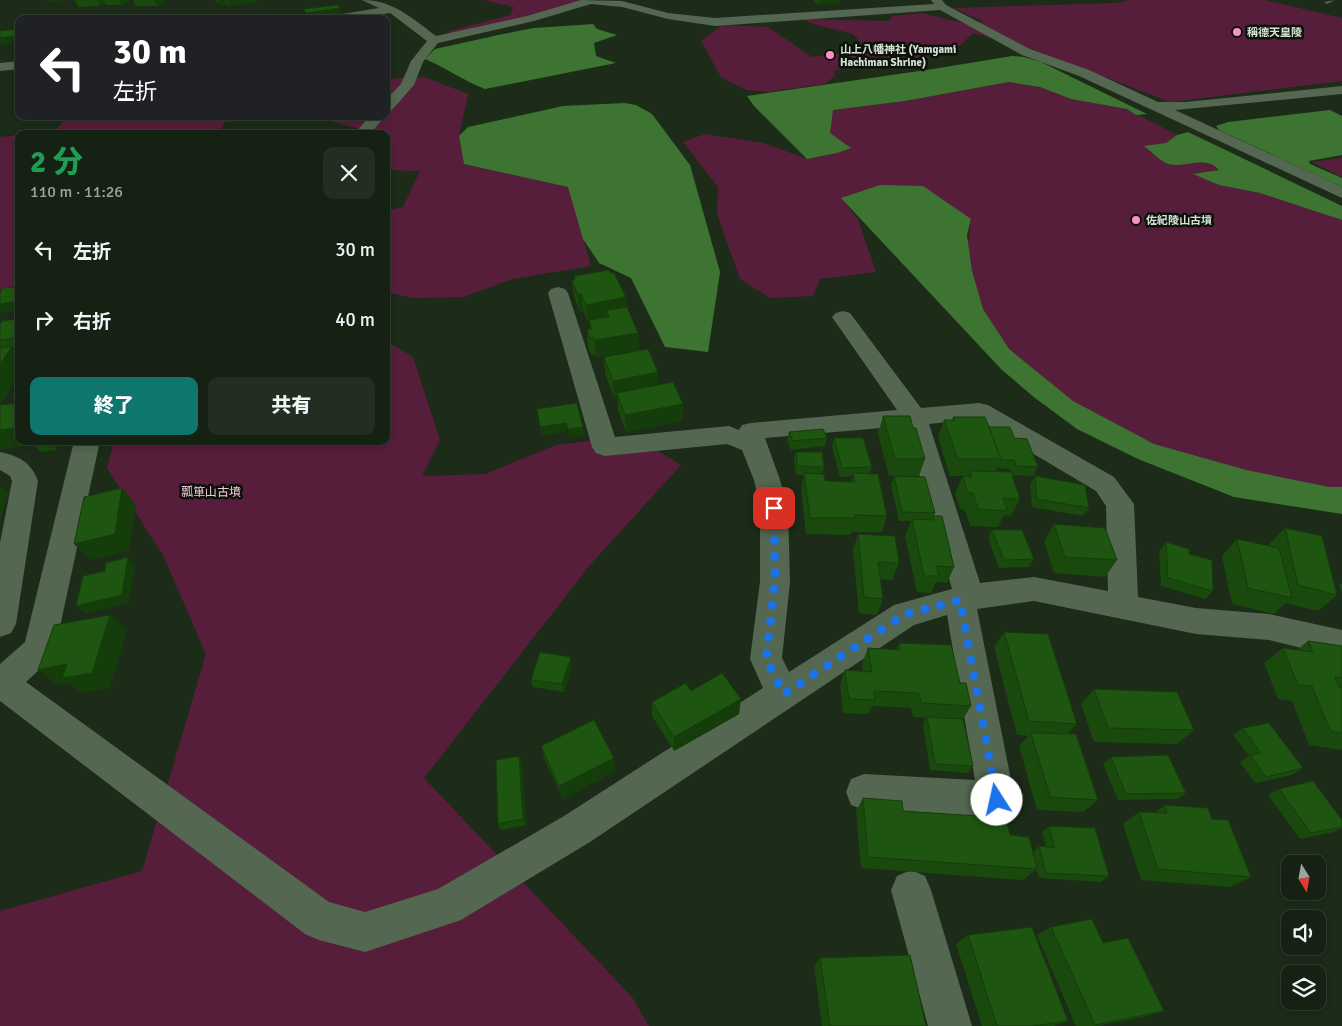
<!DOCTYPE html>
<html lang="ja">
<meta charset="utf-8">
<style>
:root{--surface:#152113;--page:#222e21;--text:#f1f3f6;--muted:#9da3a0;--line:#343e33;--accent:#0f766e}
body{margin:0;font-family:Signika,"Noto Sans JP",sans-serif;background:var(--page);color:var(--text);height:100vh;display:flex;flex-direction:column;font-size:19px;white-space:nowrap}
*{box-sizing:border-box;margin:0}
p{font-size:16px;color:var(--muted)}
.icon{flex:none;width:28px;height:28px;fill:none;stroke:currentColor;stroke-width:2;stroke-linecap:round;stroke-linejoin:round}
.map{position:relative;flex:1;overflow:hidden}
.side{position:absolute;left:15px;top:130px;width:375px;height:315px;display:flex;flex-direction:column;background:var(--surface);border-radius:10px;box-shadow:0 2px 8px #0003,0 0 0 1px var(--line)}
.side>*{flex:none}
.banner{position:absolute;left:15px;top:15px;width:375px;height:105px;border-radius:10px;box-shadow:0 2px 8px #0003,0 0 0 1px var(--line);background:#202124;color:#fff;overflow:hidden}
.needle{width:32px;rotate:169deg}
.tools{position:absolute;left:1281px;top:855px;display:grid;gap:10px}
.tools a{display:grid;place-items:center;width:45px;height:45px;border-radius:10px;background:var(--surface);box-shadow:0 2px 8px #0003,0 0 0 1px var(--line);font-size:25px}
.pin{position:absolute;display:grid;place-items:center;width:42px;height:42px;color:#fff;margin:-21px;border-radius:10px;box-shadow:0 2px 8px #0006}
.me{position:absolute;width:55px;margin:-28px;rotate:350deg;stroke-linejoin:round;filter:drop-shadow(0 0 4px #0008)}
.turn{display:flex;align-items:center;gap:18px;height:105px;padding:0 15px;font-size:22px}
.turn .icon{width:65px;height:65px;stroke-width:2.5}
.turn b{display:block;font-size:35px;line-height:42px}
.round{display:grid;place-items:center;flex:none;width:52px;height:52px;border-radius:10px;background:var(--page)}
.overview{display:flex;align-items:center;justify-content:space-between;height:85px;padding:0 15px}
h1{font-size:30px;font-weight:800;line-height:38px;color:#1e9e55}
.cta{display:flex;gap:10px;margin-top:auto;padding:10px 15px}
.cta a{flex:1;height:58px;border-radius:10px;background:var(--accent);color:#fff;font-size:20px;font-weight:800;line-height:58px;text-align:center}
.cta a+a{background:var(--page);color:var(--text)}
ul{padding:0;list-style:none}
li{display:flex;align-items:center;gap:15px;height:70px;padding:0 15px}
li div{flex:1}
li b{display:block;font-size:19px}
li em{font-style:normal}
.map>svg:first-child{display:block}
.green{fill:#571e3c}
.water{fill:#3d7431}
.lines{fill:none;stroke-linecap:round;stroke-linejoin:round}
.service{fill:#546751;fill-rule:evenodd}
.minor{fill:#546751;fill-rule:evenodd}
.wall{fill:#1a490e}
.shaded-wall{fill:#153c0b}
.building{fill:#1e5510;stroke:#153c0b}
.route{stroke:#1a73e8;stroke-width:9;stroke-dasharray:0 16.2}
.poi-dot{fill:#fc8fc3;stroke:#0b120a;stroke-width:2}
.labels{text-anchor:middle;stroke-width:5;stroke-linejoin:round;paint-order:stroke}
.far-poi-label{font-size:11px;font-weight:bold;fill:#d7e2d5;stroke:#0b120a;text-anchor:start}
.park-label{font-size:12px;fill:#f4c5d9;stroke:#0b120a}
</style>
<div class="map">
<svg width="1342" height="1026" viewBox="0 0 1342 1026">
<rect width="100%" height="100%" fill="#1c2c19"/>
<g class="green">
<polygon points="483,0 585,0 529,22 460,37 446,32 510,15 514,7"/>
<polygon points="1131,0 1265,0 1342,18 1342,81 1170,102 1026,47 973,33 952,53 834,70 835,76 824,84 767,92 746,90 721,77 701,41 722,25 768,27 812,57 866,49 853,34 813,24 804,19 889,21 892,16 921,13 963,23 985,22 953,8 1116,3"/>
<polygon points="424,77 468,94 459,136 464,164 569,187 591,266 512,279 464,297 413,298 386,292 386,211 403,207 420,171 386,170 386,134 379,134 311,116 386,116 386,79"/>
<path d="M1009,82L1040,87L1071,99L1127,109L1177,135L1166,143L1173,164C1189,163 1206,158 1219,170L1194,174L1219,185L1260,193L1342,220V496L1257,483L1079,416L959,317L971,219L842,198L858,219L876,272L820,279L813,296L770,298L740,279L717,214L718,187L683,142L705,134L764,143L807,159L837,153L830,133L832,110L905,101Z"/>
<polygon points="68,116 292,116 225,122 218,134 35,134 54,132"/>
<polygon points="19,135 19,285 0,290 0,137"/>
<polygon points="1342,157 1342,177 1312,162 1341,158"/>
<polygon points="386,341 413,357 440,440 422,476 485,474 556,445 633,436 681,465 590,565 424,778 632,997 649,1026 0,1026 0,911 142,871 206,654 163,555 107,468 114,441 386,441"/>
</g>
<g class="water">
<path d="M593,24L597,29L617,35L594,43L596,56L616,63L485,89C464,81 446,68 425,59L435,49L503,34L534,28Z"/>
<polygon points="1012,56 1024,57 1041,62 1147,114 1136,115 1127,109 1071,99 1040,87 1009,82 905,101 833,110 830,133 851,148 837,153 807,159 754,106 747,96 933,69"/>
<polygon points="625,103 636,105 652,114 690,165 720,272 708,352 665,347 631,278 599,263 583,239 568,187 464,164 459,136 468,127 563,106"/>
<polygon points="1330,110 1342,116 1342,155 1309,161 1310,164 1342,178 1342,187 1219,130 1216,126 1228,122"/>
<path d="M1188,132L1342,206V220L1260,193L1219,185L1193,174L1219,170C1204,154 1183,170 1166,163C1158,159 1151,151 1144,146L1166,143L1177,135Z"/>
<polygon points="880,185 923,186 971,219 967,235 972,271 983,309 1009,349 1073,401 1154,444 1246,470 1329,487 1342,487 1342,514 1234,497 1138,459 1077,429 1035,398 1002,370 841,198"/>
</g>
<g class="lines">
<polygon class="service" points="1335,0 1327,4 1324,2"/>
<g class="minor">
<path d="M362,0C393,0 412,18 436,36L527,16L581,0L622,1L668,13L715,18L934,4L931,0H942L946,5L1030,49L1089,70L1158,102H1186L1342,86V94L1175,110L1342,187V198L1079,76L1022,55L940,10L715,26L668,19L622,7L591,4L534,21L438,43L423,62L414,85L391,111L386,112V99L401,84L411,61L427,41L390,13L355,19H324L330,16L379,8Z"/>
<polygon points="19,61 19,69 0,71 0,63"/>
<polygon points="370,116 385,116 370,134 354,134"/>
<path d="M558,287L565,289L568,293L615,437L729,426L739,430L742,425L751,423L897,410L832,317L836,313L843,311L850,313L921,408L979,403L988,405L1114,477L1134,504L1138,597L1196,608L1269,614L1342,630V658L1269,640L1196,634L1034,601L977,609L1015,800L1010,813L997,818L864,810L851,805L846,792L851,779L864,774L975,780L947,615L914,625L590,842L461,920L365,952L319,940L305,934L0,701V664L25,642L74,441H100L55,650L50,660L26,682L329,902L365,912L438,889L564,816L763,688L750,659L760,582V508L754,480L742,450L727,444L605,456L596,453L592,447L548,293L551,289ZM975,419L1096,491L1106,506L1108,591L1034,577L980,583L929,424ZM905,426L952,589L894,605L789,672L782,658L790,582L788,508L780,480L765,438Z"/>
<path d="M0,452C19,456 31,462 38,481L16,624L11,633L0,637V543L12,481L10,476L0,470Z"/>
<polygon points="911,870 925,876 931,890 972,1026 928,1026 891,890 897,876"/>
</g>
</g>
<g class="wall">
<polygon points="76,0 129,0 129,1 122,5 106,5 104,2 100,6 78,7 75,1"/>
<polygon points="133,0 163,0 165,3 157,6 136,6"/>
<polygon points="215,0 257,0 258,2 229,6 226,4 220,5"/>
<polygon points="814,0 840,0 840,3 818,5 814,1"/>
<polygon points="574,276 627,307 638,333 639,350 596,357 595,354 591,355 588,347 587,330 590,329 589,321 588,321 583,311 580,312 574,297 572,281 574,280"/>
<polygon points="19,315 19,374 1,404 0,404 0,324 16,319"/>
<polygon points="604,357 658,385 683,404 683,421 626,432 618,410 617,397 614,398 605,374"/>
<polygon points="19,384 19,441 62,441 57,450 40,452 34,445 0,449 18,403"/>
<polygon points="883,416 913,428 925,459 919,476 889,476 878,434"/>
<polygon points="953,417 989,427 1014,438 1038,467 1033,476 1012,475 1010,469 997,468 996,472 1020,499 1011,516 1004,515 998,527 970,526 965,510 960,509 955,493 963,476 968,476 950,476 938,437 944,420 952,420"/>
<polygon points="789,432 827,438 825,446 791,450 787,440"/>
<polygon points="834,438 872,467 870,474 887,516 882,532 851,532 851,535 806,534 801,490 804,475 796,475 794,460 796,452 824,467 822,474 825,481 851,482 853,476 840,477 832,447"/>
<polygon points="894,476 935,513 934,516 954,567 947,583 936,582 931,593 917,592 905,536 911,521 899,521 891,485"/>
<polygon points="1035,476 1089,508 1083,516 1032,507 1030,485"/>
<polygon points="1054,524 1117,560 1105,577 1054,573 1044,541"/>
<polygon points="1285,528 1337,595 1318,611 1286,603 1274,614 1232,604 1222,556 1237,539 1269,546 1269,544"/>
<polygon points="992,530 1034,559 1029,567 999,568 988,538"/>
<polygon points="858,534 899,563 892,580 881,579 883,599 877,615 859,613 853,550"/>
<polygon points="1166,542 1189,554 1213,591 1205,599 1161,586 1159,551"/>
<polygon points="1342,583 1342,592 1339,585"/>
<polygon points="1004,632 1077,724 1067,734 1098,800 1083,812 1037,810 1019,746 1028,736 1017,735 994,647"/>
<polygon points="1308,641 1342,646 1342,750 1309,745 1292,701 1278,699 1264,663 1283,648 1297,650"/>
<polygon points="899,643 960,683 971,706 963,719 973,766 968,773 930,770 923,724 926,718 913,717 911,708 872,706 868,714 843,713 840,685 845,670 863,671 862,664 868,648 896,650"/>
<polygon points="572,665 564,692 533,687 531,680"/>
<polygon points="1094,689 1194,730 1177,744 1094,742 1081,704"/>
<polygon points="691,691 739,714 674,751 652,716 652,702"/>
<polygon points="1243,728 1303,768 1292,775 1255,783 1240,762 1249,756 1233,735"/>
<polygon points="541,746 614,758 616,771 563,799 545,760"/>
<polygon points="1111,757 1186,793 1177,799 1118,800 1103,764"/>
<polygon points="522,762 526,825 501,830 498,824"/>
<polygon points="1279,789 1342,820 1342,828 1334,832 1300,839 1268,795"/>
<polygon points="863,798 903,811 1010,835 1033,852 1039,846 1046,847 1042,832 1049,826 1109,876 1101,882 1039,878 1036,869 1023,880 861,868 856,811"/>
<polygon points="1165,805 1212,819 1251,877 1230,887 1141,880 1123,824 1139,812 1154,813"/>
<polygon points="1051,927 1103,943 1164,1011 1144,1017 1098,1026 1076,1026 1037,935"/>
<polygon points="968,935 1068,1021 1054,1026 982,1026 956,944"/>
<polygon points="820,958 926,1026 822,1026 814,966"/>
</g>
<g class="shaded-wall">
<polygon points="46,0 72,0 47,2"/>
<polygon points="97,0 104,0 104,2 100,6"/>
<polygon points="119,0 129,0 129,1 122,5"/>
<polygon points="154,0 163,0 165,3 157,6"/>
<polygon points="218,0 225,0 226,4 220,5"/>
<polygon points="227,0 257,0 258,2 229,6"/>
<polygon points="819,0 840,0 840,3 818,5"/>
<polygon points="339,8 341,15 311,19 308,19 306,13"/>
<polygon points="19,33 19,43 0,45 0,38"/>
<polygon points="581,294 583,311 580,312 578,295"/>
<polygon points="626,297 627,314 607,310 607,318 588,321 586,305"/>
<polygon points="19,301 19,311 0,313 0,304"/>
<polygon points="638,333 639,350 596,357 595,340"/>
<polygon points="12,346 19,355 19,374 1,404 0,402 0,364"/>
<polygon points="658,372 658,390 617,393 617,397 614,398 613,381"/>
<polygon points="19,395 19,403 12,396"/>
<polygon points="683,404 683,421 626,432 625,415"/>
<polygon points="566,423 567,432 542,436 540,427"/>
<polygon points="583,427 584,435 569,438 568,429"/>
<polygon points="19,428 19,441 30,441 34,445 0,449 0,430"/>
<polygon points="50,441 62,441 57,450"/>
<polygon points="0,485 8,493 0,522"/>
<polygon points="122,488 136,505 129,551 90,560 74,544"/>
<polygon points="128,557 135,566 129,603 85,614 76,606"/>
<polygon points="110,615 127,631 110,688 81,693 68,683 57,685 38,670"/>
<polygon points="571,657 572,665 564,692 562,684"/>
<polygon points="741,699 739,714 674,751 674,737"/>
<polygon points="519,756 522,762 526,825 523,819"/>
<polygon points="614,758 616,771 563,799 559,786"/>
</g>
<g class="building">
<polygon points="338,5 339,8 306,13 304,9"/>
<polygon points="237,16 239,19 222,19"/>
<polygon points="19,29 19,33 16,36 0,38 0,31"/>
<polygon points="609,270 610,273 614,273 626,297 586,305 581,294 578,295 572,281 575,280 574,276"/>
<polygon points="19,287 19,301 0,304 0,293 3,288"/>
<polygon points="627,307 638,333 595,340 593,337 590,338 587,330 592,329 589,320 609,317 607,310"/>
<polygon points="19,315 19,338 0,340 0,324 3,321 16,319"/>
<polygon points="12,346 0,364 0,348"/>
<polygon points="648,349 658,372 613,381 604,357"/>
<polygon points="673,382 683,404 625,415 617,393"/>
<polygon points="19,384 19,395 12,396"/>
<polygon points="19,403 19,428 0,430 0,405"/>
<polygon points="577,403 583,427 568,429 566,423 540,427 537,409"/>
<polygon points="883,416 910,416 913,428 916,428 925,459 895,459"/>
<polygon points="953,417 985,417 1002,459 958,459 944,420 955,420"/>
<polygon points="989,427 1010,427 1014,438 1027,439 1038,467 1016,466 1014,460 1001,460"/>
<polygon points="823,429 827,438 793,441 789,432"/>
<polygon points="834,438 863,438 872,467 842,468"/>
<polygon points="796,452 822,452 824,467 797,466"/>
<polygon points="970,471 1011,472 1020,499 1003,498 1007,511 978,509 973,493 967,492 963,476 972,477"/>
<polygon points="804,473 824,474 825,481 855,482 853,473 878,474 887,516 855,515 855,518 810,518"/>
<polygon points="894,476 925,477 935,513 902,512"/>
<polygon points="1035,476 1085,485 1089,508 1037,499"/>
<polygon points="122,488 115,534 74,544 84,497"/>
<polygon points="933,516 942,516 954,567 936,566 939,576 924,576 912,519 934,520"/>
<polygon points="1054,524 1105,528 1117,560 1065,557"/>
<polygon points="1285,528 1322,536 1337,595 1298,585"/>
<polygon points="992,530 1022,530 1034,559 1004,560"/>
<polygon points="858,534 895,536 899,563 878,562 883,599 864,597"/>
<polygon points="1237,539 1279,548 1292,598 1248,588"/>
<polygon points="1166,542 1189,549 1189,554 1212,560 1213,591 1168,578"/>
<polygon points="128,557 122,595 76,606 83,576 105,571 106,563"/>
<polygon points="110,615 92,673 62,678 67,664 38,670 54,625"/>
<polygon points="1004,632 1048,634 1077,724 1029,721"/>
<polygon points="1308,641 1342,646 1342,678 1335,677 1339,687 1342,688 1342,733 1330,731 1312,686 1298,685 1283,648 1313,652"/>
<polygon points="899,643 951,645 960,683 966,683 971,706 921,703 919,693 874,691 875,700 849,699 845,670 872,672 868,648 900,650"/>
<polygon points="540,652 571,657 562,684 531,680"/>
<polygon points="722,673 741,699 674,737 652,702 686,683 691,691"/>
<polygon points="1094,689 1177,692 1194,730 1108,728"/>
<polygon points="927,717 963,719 973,766 935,764"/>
<polygon points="594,720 614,758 559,786 541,746"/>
<polygon points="1269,723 1303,768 1266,777 1250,755 1261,753 1243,728"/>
<polygon points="1031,733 1076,734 1098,800 1050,797"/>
<polygon points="1168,755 1186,793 1126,794 1111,757"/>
<polygon points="519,756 523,819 498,824 496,760"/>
<polygon points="1313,781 1342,820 1342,827 1311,833 1279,789"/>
<polygon points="863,798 902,801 903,811 1006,818 1010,835 1029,837 1037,869 868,857"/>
<polygon points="1165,805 1208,808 1212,819 1228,820 1251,877 1158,869 1139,812 1167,813"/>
<polygon points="1049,826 1095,828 1109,876 1046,873 1039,846 1055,848"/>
<polygon points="1092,919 1103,943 1128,938 1164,1011 1095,1025 1051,927"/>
<polygon points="1032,927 1068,1021 1032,1026 997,1026 968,935"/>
<polygon points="910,955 926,1026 830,1026 820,958"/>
</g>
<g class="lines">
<polyline class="route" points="774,508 775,582 766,659 784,694 905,614 960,600 997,800"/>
</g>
<g class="poi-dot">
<circle cx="1237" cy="32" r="5"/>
<circle cx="830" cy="55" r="5"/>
<circle cx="1136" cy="220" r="5"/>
</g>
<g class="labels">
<g class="far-poi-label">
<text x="1247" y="36">稱德天皇陵</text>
<text x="840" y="53">山上八幡神社 (Yamgami<tspan x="840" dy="13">Hachiman Shrine)</tspan></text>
<text x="1146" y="224">佐紀陵山古墳</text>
</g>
<g class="park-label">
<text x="211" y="496">瓢箪山古墳</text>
</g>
</g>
</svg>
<div class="tools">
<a><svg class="needle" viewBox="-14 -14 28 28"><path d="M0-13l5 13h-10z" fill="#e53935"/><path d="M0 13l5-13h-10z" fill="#9da3a0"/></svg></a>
<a><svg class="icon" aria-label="sound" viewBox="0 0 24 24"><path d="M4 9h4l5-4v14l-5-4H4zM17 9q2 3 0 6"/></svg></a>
<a><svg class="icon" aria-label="layers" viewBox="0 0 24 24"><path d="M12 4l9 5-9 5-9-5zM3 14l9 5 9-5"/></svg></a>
</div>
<div class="pin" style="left:774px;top:508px;background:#d93025"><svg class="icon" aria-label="arrive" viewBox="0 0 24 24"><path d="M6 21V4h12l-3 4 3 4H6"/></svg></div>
<svg class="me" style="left:997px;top:800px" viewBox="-20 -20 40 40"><circle r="19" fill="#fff"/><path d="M0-13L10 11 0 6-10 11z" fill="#1a73e8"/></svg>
<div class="banner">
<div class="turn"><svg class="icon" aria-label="left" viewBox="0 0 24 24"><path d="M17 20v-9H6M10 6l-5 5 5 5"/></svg><div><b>30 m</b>左折</div></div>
</div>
<section class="side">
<div class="overview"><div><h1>2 分</h1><p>110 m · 11:26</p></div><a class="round"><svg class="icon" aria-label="close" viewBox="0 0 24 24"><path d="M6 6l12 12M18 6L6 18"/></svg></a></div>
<ul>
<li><svg class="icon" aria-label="left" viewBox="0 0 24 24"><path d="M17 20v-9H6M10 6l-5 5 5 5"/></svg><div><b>左折</b></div><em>30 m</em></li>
<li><svg class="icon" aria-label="right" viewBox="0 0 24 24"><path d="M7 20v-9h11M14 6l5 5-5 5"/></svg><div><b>右折</b></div><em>40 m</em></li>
</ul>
<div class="cta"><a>終了</a><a>共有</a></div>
</section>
</div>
